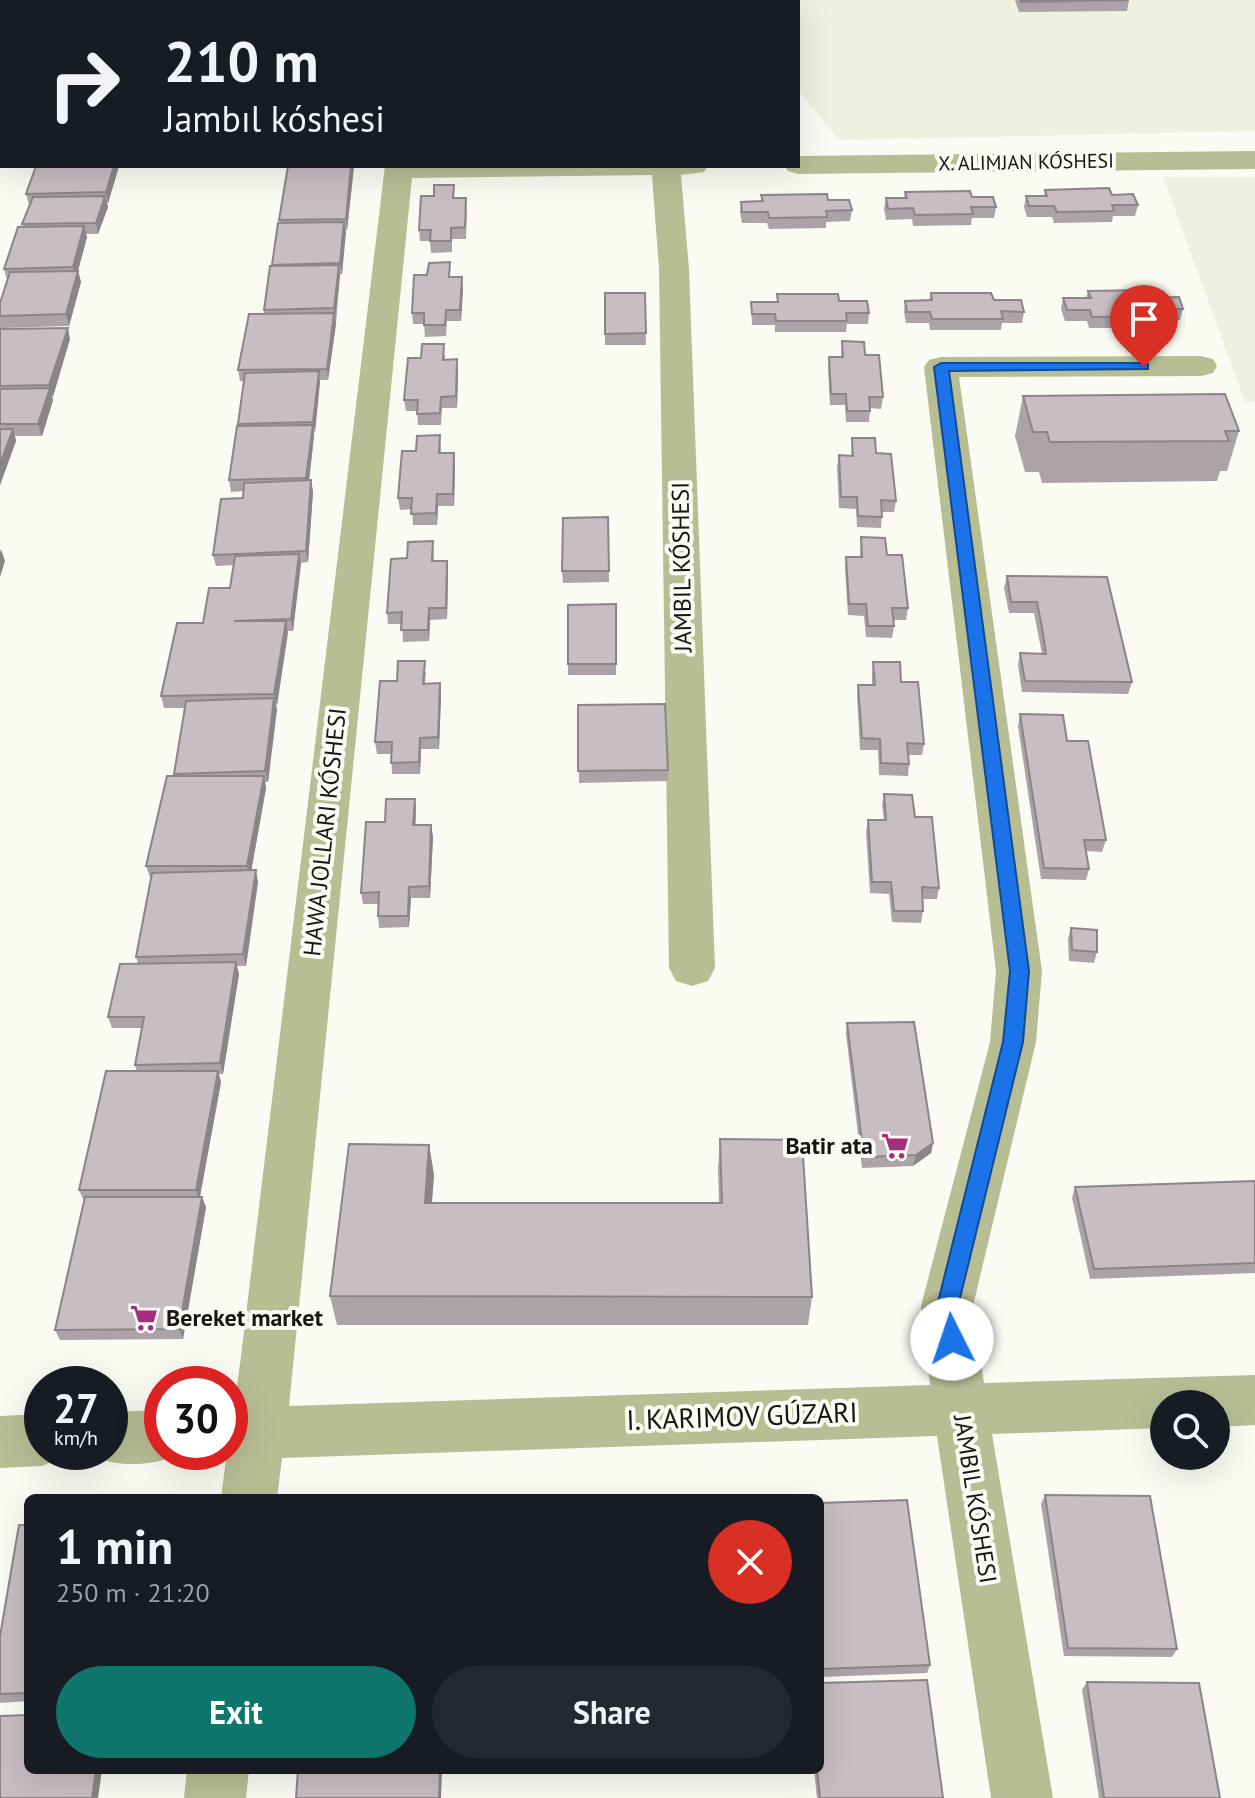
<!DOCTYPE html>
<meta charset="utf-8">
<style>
:root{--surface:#171b24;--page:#242831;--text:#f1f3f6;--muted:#9ea1a6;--accent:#0f766e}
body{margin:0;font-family:"PT Sans",sans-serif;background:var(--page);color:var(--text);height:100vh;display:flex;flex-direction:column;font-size:30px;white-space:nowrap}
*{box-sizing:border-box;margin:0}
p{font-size:26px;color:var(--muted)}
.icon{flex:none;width:44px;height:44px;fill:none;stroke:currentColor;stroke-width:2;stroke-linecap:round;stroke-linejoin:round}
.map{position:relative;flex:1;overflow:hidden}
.drawer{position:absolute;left:24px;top:1494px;width:800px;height:280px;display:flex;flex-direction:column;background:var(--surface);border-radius:12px;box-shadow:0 8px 32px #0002}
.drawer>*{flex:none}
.banner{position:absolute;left:0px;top:0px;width:800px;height:168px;box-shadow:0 8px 32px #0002;background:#171b24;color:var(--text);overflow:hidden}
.buttons{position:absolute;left:1150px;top:1390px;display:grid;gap:16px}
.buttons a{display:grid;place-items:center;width:80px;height:80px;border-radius:50%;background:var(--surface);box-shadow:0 8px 32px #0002;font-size:40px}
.speed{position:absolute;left:24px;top:1366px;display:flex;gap:16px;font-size:40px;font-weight:700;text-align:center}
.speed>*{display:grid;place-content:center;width:104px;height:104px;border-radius:50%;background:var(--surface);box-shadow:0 8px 32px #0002;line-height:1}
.speed small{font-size:20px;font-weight:400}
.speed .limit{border:12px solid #d22;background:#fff;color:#111}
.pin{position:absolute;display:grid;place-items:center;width:68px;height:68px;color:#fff;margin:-82px -34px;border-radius:50% 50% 50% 0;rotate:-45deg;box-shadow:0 0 8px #0007}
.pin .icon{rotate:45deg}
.me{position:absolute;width:88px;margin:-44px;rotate:356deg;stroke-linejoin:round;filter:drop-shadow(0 0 6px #0008)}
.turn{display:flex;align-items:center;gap:28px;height:168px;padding:0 32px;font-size:36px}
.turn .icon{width:104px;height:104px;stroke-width:2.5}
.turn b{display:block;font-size:56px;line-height:68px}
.round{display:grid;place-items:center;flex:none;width:84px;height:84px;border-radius:42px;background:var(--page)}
.summary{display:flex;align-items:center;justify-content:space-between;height:136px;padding:0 32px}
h1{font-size:48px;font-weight:600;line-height:60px}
.primary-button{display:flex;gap:16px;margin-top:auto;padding:16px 32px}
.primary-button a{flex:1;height:92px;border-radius:48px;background:var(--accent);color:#fff;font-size:32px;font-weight:600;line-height:92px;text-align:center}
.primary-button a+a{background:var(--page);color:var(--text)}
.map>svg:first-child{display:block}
.built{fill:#eef1e0}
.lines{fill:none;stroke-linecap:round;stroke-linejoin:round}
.minor{fill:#b8be94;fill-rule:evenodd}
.wall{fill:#aba3a7}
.shaded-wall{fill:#8b8488}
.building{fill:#c7bdc2;stroke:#8b8488;stroke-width:2}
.route{fill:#1a73e8;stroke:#114b97;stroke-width:2}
.labels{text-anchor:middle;stroke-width:8;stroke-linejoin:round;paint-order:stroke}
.far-street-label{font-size:20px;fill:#161714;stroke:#fafbf2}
.street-label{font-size:24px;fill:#161714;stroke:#fafbf2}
.poi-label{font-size:24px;font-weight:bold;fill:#161714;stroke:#fafbf2;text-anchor:end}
.near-street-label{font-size:28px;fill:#161714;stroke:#fafbf2}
</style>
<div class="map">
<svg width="1255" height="1798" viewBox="0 0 1255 1798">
<rect width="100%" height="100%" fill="#fafbf2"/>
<g class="built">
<polygon points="767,0 1255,0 1255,131 839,140 798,90 798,2 765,2"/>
<polygon points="1163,177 1255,177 1255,402 1245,402"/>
</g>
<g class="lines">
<g class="minor">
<rect x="45" y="0" width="26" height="2"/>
<rect x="407" y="0" width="26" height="2"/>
<polygon points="0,131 2,131 0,153"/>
<polygon points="1255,151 1255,169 798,174 788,171 784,166 798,166 798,156"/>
<polygon points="385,166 708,166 704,172 681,175 689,269 715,968 708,981 692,986 676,981 669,968 659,269 652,175 412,178 289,1406 930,1385 921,1306 990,1042 996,971 924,367 929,360 941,357 1201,356 1213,359 1217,366 1213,373 1201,376 959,377 1042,971 1036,1042 973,1306 984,1383 1255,1375 1255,1425 1216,1427 1216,1404 1164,1404 1164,1428 992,1434 1053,1798 991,1798 937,1436 282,1458 277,1498 221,1498 226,1459 210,1452 230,1452 230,1408 234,1408 241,1356"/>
<path d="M162,1410V1452H183L181,1454C153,1466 119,1468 91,1456L89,1452H110V1412Z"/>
<polygon points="42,1414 42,1452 64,1452 62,1458 42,1466 0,1468 0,1416"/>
<polygon points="187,1770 249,1770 246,1798 184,1798"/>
</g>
</g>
<g class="wall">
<polygon points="1015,0 1129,0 1127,11 1019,12"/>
<polygon points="119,166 108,203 107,203 108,207 98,234 86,234 87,237 78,271 81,282 69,326 0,328 0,303 7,280 4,269 23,227 22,224 29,205 26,194"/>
<polygon points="354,166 347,230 345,230 342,274 340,274 336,324 328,380 320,380 309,480 311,480 313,492 308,562 300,563 293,631 287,631 276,706 277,709 268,782 265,782 266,788 251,871 258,882 246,966 237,966 239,974 223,1074 219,1074 221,1082 200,1197 206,1207 183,1339 60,1340 55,1330 84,1201 79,1190 137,1071 135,1065 142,1028 112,1028 108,1017 138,963 136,957 151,877 150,877 146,866 175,776 185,708 164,708 161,696 203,623 230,588 234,565 216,566 213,555 243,498 243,491 231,492 229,480 238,426 244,381 240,381 238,370 264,314 264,310 279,220"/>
<polygon points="1045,190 1112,195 1138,205 1135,216 1113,216 1112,222 1054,223 1052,217 1027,217 1024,207 1026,196 1044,196"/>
<polygon points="905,192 972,197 996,207 994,218 972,218 971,225 913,226 912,219 886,220 884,209 886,198 904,198"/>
<polygon points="761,195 828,200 852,210 850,221 826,222 826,228 769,229 767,223 742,223 740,213 741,202 761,201"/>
<polygon points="455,198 467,209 466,239 452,239 452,252 431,253 430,241 420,241 419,230"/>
<polygon points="450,277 463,288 461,321 447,321 446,336 425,337 424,324 413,324 412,313"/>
<polygon points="1088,291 1152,298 1183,309 1180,320 1162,320 1160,328 1089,328 1087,321 1065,321 1061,309 1063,298 1086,298"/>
<polygon points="605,293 645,293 646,345 605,345"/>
<polygon points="931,293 994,300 1024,312 1022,323 1002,323 1001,330 930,330 929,323 906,323 904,312 905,301 929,300"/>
<polygon points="777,294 839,301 869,313 868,324 847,324 846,332 775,332 775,325 752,325 751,302 777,302"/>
<polygon points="0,329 70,339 52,397 53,400 42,436 15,436 16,441 0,485"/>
<polygon points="842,341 865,355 883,397 881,409 870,408 869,422 846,422 845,405 830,405 828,368 829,357 841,357"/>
<polygon points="445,355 445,360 458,371 457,408 442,408 441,425 418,425 417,411 406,411 404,400 421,358"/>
<polygon points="1023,396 1239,431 1227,471 1220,471 1217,481 1042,483 1039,472 1025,472 1015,436"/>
<polygon points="440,435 441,453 454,453 455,464 454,506 438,506 437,525 413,525 412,509 400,510 398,498 416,451"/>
<polygon points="852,438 896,501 894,512 882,512 881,528 857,527 856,509 839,508 837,467 839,455 851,456"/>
<polygon points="608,517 609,582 563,583 562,571"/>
<polygon points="861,537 887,555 908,608 906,620 893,620 894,626 892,638 866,637 864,616 848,615 845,568 846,557 860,557"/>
<polygon points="433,541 434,561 447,561 448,573 447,619 430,620 429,641 403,642 402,624 388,624 387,613"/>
<polygon points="1007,576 1132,682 1128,694 1022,692 1018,665 1020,653 1042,654 1034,613 1009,613 1004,588"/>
<polygon points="616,604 616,675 568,675 568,664"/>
<polygon points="873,662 901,682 924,744 922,755 908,755 909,764 908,776 879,775 878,750 860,750 857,696 858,685 872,685 872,673"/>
<polygon points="426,672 425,684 441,695 439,749 421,749 420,774 392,774 391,754 377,754 375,742 397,681"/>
<polygon points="578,705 668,770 668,781 579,783"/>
<polygon points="1020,714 1067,741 1106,840 1102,852 1086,851 1089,869 1086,880 1041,879 1018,726"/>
<polygon points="884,794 915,817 939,888 937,899 922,899 923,911 921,923 892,922 889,894 870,893 866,832 868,820 884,820 882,805"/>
<polygon points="415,799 416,810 415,825 433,836 430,898 411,898 409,927 379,928 378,916 378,904 363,904 361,893 385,822"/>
<polygon points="1071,928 1097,952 1094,963 1069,961 1068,939"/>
<polygon points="847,1023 933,1143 931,1153 913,1166 862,1168 846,1034"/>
<polygon points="720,1139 812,1297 808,1325 337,1325 330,1296 429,1145 434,1175 432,1203 719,1203 718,1169"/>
<polygon points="1255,1181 1255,1273 1090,1279 1072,1198 1075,1187"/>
<polygon points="1045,1495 1177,1649 1172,1657 1064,1656 1041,1504"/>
<polygon points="820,1503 930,1665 927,1673 820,1677"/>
<polygon points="28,1525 28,1701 0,1703 0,1636"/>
<polygon points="1087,1682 1220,1798 1099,1798 1082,1690"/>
<polygon points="814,1770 820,1770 943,1798 817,1798"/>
</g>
<g class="shaded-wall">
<polygon points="2,18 2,34 0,38 0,22"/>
<polygon points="114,166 119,166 108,203 106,192"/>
<polygon points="351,166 354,166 347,230 346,219"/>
<polygon points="105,196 108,207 98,234 96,223"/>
<polygon points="344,222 346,233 342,274 340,263"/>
<polygon points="84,226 87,237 76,278 73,267"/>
<polygon points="339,265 340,276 335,319 336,324 328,380 327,369 334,313 334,308"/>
<polygon points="78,271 81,282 69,326 66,314"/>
<polygon points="462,277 463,288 461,321 460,310"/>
<polygon points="68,328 70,339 53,397 49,385"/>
<polygon points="457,359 458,371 457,408 456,396"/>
<polygon points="319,371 320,383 315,433 313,422"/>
<polygon points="50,388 53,400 42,436 38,424"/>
<polygon points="313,425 314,436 308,490 306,478"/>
<polygon points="13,429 16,441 0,485 0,464"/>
<polygon points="454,453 455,464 454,506 453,494"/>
<polygon points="311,480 313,492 308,562 306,551"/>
<polygon points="437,494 438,506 437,525 436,513"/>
<polygon points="1,549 5,561 0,577 0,553"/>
<polygon points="299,554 301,565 293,631 291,619"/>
<polygon points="447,561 448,573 447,619 446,608"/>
<polygon points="429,608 430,620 429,641 428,630"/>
<polygon points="286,621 288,633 277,706 274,694"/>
<polygon points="440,683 441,695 439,749 438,737"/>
<polygon points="274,698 277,709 268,782 265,771"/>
<polygon points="420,738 421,749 420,774 419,762"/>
<polygon points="264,776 266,788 250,878 247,866"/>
<polygon points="415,799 416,810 415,837 413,825"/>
<polygon points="431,825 433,836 430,898 429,886"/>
<polygon points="256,870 258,882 246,966 243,954"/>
<polygon points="409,887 411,898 409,927 408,916"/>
<polygon points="236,962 239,974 223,1074 220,1063"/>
<polygon points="218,1071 221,1082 199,1201 196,1190"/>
<polygon points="933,1143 931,1153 913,1166 916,1155"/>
<polygon points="429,1145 434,1175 429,1232 425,1203"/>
<polygon points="202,1197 206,1207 183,1339 179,1329"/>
<polygon points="96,1770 102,1770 98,1798 92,1798"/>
<polygon points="440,1770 442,1770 441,1798 439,1798"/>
</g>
<g class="building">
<polygon points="0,0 10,0 10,2 2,2 2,18 0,22"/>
<polygon points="109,0 167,0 167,2 108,2"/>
<polygon points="321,0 376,0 376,2 320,2"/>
<polygon points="617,0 688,0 688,2 618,2"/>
<polygon points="1020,0 1129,0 1021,2"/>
<polygon points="36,166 114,166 106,192 26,194"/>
<polygon points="288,166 351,166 346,219 279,220"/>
<polygon points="434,185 454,185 453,198 466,198 465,227 451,228 451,241 430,241 431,230 419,230 421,196 434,196"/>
<polygon points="1109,188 1112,195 1133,194 1138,205 1112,205 1114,211 1057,212 1054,206 1029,206 1026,196 1047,196 1045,190"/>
<polygon points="970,191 972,197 993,197 996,207 971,207 973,214 915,215 913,208 888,209 886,198 907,198 905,192"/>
<polygon points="827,194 828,200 849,200 852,210 826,211 827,217 769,218 768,212 742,212 741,202 763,201 761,195"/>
<polygon points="105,196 96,223 22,224 33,197"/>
<polygon points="344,222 340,263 272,265 278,223"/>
<polygon points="84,226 73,267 4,269 18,227"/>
<polygon points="450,262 449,277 462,277 460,310 446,310 445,325 424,325 424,313 412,313 414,275 427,275 429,263"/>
<polygon points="339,265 334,308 264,310 270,266"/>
<polygon points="78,271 66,314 0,316 0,303 10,272"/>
<polygon points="1149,290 1152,298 1179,297 1183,309 1160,309 1163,316 1092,317 1090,310 1067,310 1063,298 1091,298 1088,291"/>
<polygon points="605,293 645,293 646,333 605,334"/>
<polygon points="931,293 991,293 994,300 1021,300 1024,312 1001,311 1003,319 932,319 930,312 907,312 905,301 932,300"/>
<polygon points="777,294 838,294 839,301 867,301 869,313 846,313 847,321 776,321 775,314 752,314 751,302 778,302"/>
<polygon points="334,313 327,369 238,370 249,314"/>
<polygon points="68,328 49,385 0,386 0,329"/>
<polygon points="842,341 864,342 865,355 879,355 883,397 869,397 870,411 847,411 846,394 831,394 829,357 843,357"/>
<polygon points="422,344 444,344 443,360 457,359 456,396 441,397 440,413 417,414 418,400 404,400 408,358 421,358"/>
<polygon points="319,371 313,422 238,424 245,373"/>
<polygon points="50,388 38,424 0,424 0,389"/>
<polygon points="1225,394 1239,431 1225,431 1229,441 1050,442 1047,432 1033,432 1023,396"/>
<polygon points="313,425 306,478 229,480 237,426"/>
<polygon points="0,429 13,429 0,464"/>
<polygon points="440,435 439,453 454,453 453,494 437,494 436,513 411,514 412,498 398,498 402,451 416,451 417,436"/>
<polygon points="852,438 875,438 876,453 891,454 896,501 881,500 882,517 858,516 857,497 841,497 839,455 853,456"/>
<polygon points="311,480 306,551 213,555 221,499 243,498 244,483"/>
<polygon points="608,517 609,571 562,571 563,518"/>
<polygon points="861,537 885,538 887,555 902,555 908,608 892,608 894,626 868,626 866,604 849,604 846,557 862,557"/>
<polygon points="433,541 432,561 447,561 446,608 429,608 428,630 401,630 402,612 387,613 391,559 407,558 408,542"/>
<polygon points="299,554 291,619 234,621 286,621 274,694 161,696 177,623 203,623 209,588 230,588 235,556"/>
<polygon points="1007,576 1107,577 1132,682 1025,681 1020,653 1046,654 1042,628 1037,602 1011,602"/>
<polygon points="616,604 616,664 568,664 568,605"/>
<polygon points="398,661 425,661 423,684 440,683 438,737 420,738 419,762 391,763 392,742 375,742 380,681 397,681"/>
<polygon points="873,662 900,662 901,682 918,682 924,744 907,743 909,764 881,763 880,739 862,738 858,685 875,685"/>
<polygon points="274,698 265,771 174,774 186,701"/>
<polygon points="665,704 668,770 578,771 578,705"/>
<polygon points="1020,714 1063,715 1067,741 1088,741 1106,840 1084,840 1089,869 1044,868"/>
<polygon points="167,776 264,776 247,866 146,866"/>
<polygon points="884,794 912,795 915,817 932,817 939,888 922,887 923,911 894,911 891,882 872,882 868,820 886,820"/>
<polygon points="386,799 415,799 413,825 431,825 429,886 409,887 408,916 378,916 379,892 361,893 366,822 385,822"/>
<polygon points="256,870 243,954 136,957 152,873"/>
<polygon points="1071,928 1097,930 1097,952 1072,950"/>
<polygon points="236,962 220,1063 135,1065 144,1017 108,1017 120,964"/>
<polygon points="914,1022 933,1143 916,1155 864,1157 847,1023"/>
<polygon points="106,1071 218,1071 196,1190 79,1190"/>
<polygon points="720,1139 802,1140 812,1297 330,1296 349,1144 429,1145 425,1203 722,1203"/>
<polygon points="1255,1181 1255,1263 1094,1269 1075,1187"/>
<polygon points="85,1197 202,1197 179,1329 55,1330"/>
<polygon points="1045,1495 1150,1496 1177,1649 1068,1648"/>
<polygon points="907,1500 930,1665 820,1669 820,1503"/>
<polygon points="19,1525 28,1525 28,1693 0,1694 0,1636"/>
<polygon points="927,1680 943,1798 820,1798 817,1770 820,1770 820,1683"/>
<polygon points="1087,1682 1199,1683 1220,1798 1104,1798"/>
<polygon points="28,1715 28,1770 96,1770 92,1798 0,1798 0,1716"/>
<polygon points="298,1770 440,1770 439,1798 296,1798"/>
</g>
<polygon class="route" points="1144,363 1148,364 1148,369 949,371 1029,971 1023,1042 958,1306 963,1339 960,1346 952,1349 944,1346 937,1306 1003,1042 1010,971 934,367 941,363"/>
<defs>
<g id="supermarket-bare" transform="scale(2.16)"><path d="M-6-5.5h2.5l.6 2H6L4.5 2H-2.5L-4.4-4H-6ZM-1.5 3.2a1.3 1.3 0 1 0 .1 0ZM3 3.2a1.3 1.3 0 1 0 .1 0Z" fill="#a82c7d" stroke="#fafbf2" stroke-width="2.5" paint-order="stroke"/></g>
</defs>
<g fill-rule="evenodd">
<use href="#supermarket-bare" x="895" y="1146"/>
<use href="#supermarket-bare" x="144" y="1318"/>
</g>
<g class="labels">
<g class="far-street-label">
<text transform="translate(1026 162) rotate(-1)" y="7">X. ALIMJAN KÓSHESI</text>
</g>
<g class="street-label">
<text transform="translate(682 567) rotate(-91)" y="8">JAMBIL KÓSHESI</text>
<text transform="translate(325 832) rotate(-84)" y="8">HAWA JOLLARI KÓSHESI</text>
<text transform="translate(975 1499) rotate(81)" y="8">JAMBIL KÓSHESI</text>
</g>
<g class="poi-label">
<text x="873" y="1154">Batir ata</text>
<text x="166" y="1326" text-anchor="start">Bereket market</text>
</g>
<g class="near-street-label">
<text transform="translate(742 1416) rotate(-2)" y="10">I. KARIMOV GÚZARI</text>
</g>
</g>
</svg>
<div class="buttons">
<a><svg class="icon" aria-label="search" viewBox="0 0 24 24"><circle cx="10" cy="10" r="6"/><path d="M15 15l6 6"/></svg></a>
</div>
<div class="speed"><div>27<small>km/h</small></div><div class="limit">30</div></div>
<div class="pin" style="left:1144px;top:367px;background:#d93025"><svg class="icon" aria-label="arrive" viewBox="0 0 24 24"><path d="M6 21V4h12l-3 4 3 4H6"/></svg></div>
<svg class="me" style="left:952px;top:1339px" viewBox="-20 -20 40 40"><circle r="19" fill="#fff"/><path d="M0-13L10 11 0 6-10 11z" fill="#1a73e8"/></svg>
<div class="banner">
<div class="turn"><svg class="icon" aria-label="right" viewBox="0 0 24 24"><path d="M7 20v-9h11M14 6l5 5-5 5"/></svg><div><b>210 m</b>Jambıl kóshesi</div></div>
</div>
<section class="drawer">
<div class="summary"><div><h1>1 min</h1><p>250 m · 21:20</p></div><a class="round" style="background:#d93025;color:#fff"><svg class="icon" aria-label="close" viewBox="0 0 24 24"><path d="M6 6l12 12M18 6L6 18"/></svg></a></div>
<div class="primary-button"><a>Exit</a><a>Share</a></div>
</section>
</div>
